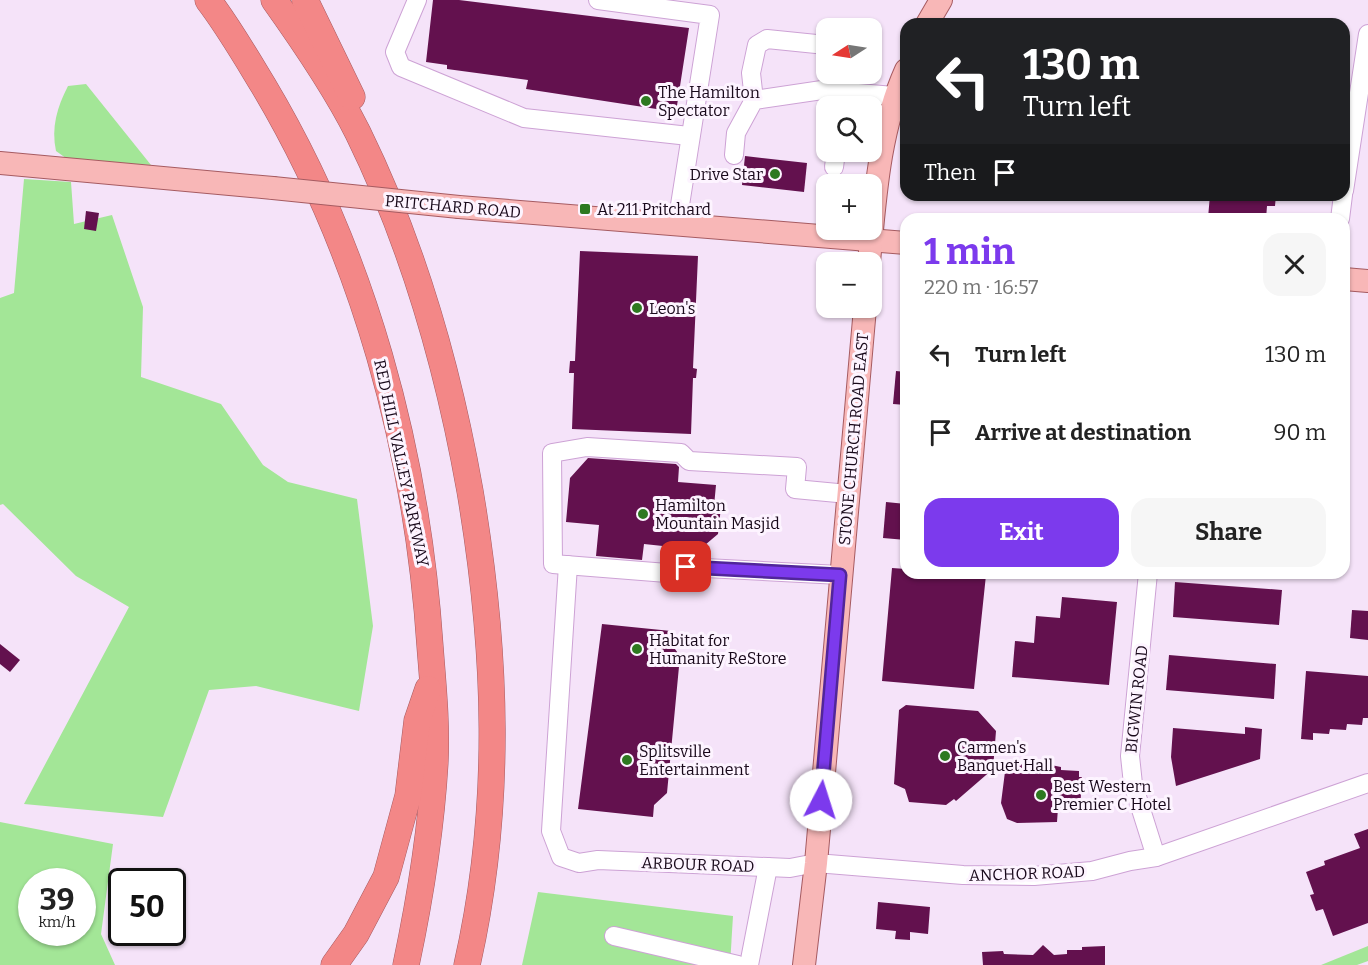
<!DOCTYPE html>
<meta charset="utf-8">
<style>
:root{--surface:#fff;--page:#f6f6f6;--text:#222;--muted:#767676;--accent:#7c3aed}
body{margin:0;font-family:Bitter,serif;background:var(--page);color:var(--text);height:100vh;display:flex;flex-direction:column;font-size:22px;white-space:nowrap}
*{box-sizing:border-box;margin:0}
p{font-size:20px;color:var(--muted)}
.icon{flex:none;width:33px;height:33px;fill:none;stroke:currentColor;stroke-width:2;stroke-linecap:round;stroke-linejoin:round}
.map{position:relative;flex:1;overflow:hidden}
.drawer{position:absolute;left:900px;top:213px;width:450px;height:366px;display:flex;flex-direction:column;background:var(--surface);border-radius:18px;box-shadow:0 2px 4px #0004}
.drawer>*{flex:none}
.top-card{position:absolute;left:900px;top:18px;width:450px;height:183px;border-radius:18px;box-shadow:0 2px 4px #0004;background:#202124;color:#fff;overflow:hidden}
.needle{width:39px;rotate:258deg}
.fabs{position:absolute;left:816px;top:18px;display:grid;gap:12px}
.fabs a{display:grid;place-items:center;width:66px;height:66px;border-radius:12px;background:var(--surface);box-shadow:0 2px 4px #0004;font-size:30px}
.speed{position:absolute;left:18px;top:868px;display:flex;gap:12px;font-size:30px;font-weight:700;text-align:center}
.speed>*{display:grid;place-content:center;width:78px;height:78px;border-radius:50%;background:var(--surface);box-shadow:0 2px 4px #0004;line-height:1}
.speed small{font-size:15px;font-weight:400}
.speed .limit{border:3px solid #111;border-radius:9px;background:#fff;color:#111}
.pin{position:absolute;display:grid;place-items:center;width:51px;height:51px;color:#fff;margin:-26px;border-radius:12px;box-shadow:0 3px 9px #0006}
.me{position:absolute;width:66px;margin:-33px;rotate:5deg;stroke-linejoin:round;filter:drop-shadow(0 0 4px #0008)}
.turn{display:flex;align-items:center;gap:21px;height:126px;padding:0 24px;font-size:27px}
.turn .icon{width:78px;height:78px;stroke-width:2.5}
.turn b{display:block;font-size:42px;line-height:51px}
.then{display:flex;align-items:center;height:57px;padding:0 24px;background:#0003;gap:12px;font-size:22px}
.round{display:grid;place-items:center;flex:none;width:63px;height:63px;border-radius:18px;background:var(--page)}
.headline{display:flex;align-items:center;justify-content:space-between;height:102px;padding:0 24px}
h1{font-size:36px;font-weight:700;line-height:45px;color:var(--accent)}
.action{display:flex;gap:12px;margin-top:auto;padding:12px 24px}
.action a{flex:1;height:69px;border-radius:18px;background:var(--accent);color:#fff;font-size:24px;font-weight:700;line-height:69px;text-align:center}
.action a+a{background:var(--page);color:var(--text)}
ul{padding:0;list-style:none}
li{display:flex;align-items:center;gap:18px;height:78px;padding:0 24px}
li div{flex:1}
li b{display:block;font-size:22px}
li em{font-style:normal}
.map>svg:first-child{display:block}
.green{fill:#a3e697;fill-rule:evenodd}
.building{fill:#63114e}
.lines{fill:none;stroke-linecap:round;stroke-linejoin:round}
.minor-casing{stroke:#cda2d5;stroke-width:20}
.major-casing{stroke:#a65b61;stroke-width:24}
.highway-casing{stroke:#a65b61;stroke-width:27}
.minor{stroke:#fff;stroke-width:18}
.major{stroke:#f8b7b7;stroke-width:22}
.highway{stroke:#f38787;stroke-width:26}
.major-bridge-casing{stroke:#a65b61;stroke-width:24;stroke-linecap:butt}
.major-bridge{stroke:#f8b7b7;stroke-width:22}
.route-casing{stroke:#51269a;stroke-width:15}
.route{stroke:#7c3aed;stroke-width:10}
.poi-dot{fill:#2d7920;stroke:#fdf4ff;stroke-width:2}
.labels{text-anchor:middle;stroke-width:6;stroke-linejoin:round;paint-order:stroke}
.poi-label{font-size:16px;fill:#18081a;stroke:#fdf4ff;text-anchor:start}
.street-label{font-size:16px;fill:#18081a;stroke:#fdf4ff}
</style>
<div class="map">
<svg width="1368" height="965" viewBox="0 0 1368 965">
<rect width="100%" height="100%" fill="#f5e3f9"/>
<g class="green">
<path d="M86,84L151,165L70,161L56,151C51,128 57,107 68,86Z"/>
<polygon points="24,179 71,182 74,224 112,215 143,307 141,377 221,404 263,465 288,482 357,499 373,626 359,711 256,686 209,690 163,817 24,804 129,607 76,576 3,504 0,505 0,298 14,293"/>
<path d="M0,822L113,844L101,934L115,965H0ZM32,882H82V933H32Z"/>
<polygon points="538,892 733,916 730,965 522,965"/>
<polygon points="1368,946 1368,961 1357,965 1321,965"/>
</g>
<g class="building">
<polygon points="433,0 459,0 689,28 676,112 526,89 528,80 447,69 447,65 426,62"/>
<polygon points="745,156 807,163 804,192 742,185"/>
<polygon points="1210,195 1276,195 1275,206 1267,206 1266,219 1208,218"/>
<polygon points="86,211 99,213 96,231 84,229"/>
<polygon points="580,251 698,256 693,368 697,369 696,378 693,378 691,434 572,429 574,373 569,373 570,361 575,361"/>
<polygon points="896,371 906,372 906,405 893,404"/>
<polygon points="588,458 676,464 679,467 678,482 716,485 714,506 721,507 718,534 705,545 692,544 691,549 644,544 642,560 596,556 599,525 566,522 570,478"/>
<polygon points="886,502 906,504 906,540 883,538"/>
<polygon points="892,568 906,569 906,573 986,575 974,689 882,681"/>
<polygon points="1175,582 1282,590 1279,625 1173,617"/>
<polygon points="1062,597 1117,602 1109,685 1012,677 1015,641 1034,643 1036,616 1060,618"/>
<polygon points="1352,610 1368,611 1368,640 1350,638"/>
<polygon points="602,624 671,631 670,642 680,656 667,793 654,805 653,817 578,809"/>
<polygon points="0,644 20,660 10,672 0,664"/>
<polygon points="1169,655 1276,664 1274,699 1166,690"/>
<polygon points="1306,671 1368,676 1368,718 1363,718 1362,725 1347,724 1346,730 1330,729 1329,734 1313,733 1313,740 1301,739"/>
<polygon points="906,705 978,711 996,731 993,769 956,801 954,799 946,805 909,802 905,789 894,784 899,710"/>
<polygon points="1245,727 1262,729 1260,759 1176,786 1171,757 1173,728 1245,734"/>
<polygon points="1006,764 1046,764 1061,767 1061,770 1079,771 1079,777 1082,777 1080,810 1058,808 1057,822 1017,823 1007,819 1001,803"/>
<polygon points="1368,829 1368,923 1333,936 1323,909 1316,911 1310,895 1314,894 1306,872 1325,865 1324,861 1360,848 1354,834"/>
<polygon points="878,902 930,907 928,934 910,932 910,940 895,939 896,931 876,929"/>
<polygon points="1043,945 1054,955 1067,954 1067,950 1082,950 1082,947 1105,946 1105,965 983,965 982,952 1003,951 1004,954 1033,955"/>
</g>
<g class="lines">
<g class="minor-casing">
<g id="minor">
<polyline points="417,0 395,52 401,67 524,118 689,136"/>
<polyline points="598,0 710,15 677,224"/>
<polyline points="754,100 751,73 757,45 767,39 826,45"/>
<polyline points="734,155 736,133 754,100 822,90 894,96"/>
<polyline points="834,167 836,152"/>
<polyline points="1344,191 1368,34"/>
<polyline points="1340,219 1343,195"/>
<polyline points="568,565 551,831 561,857 579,863 598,860 790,868 816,863 963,875 1034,876 1092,871 1130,861 1156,857 1368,783"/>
<polyline points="1148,573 1130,756 1133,784 1156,857"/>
<polyline points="840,575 686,567 667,573 553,564 552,453 587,447 681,453 689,461 797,467 795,489 848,494"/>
<polyline points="614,936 738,965"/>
<polyline points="749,965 768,867"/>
</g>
</g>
<g class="major-casing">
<g id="major">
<polyline points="927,24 941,0"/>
<polyline points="0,163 273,188"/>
<polyline points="459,207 906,243"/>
<path d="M869,262C875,198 879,130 906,70"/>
<polyline points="1344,279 1368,281"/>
<polyline points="804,965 816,863 865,308"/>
</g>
</g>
<g class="highway-casing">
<g id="highway">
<path d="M208,0C228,26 246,57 263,85C364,254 417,451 430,646C433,685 437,724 435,763C431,831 420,899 406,965"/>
<path d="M274,0C304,42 335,87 358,133C414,247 448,367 470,491C497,651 503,806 467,965"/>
<polyline points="305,0 352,97"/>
<polyline points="334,965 356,934 386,877 408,796 417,721 428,689"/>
</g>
</g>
<use href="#minor" class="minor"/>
<use href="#major" class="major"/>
<use href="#highway" class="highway"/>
<g class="major-bridge-casing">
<polyline id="major-bridge" points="273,188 459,207"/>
</g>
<use href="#major-bridge" class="major-bridge"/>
</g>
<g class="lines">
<g class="route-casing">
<polyline id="route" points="686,567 840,575 821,800"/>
</g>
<use href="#route" class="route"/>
</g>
<g class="poi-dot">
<circle cx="646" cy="101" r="6"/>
<circle cx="775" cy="174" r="6"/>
<rect x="579" y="203" width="12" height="12" rx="3"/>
<circle cx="637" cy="308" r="6"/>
<circle cx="643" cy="514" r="6"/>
<circle cx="637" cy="649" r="6"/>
<circle cx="945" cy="756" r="6"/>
<circle cx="627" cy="760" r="6"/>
<circle cx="1041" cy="795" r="6"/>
</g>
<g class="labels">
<g class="poi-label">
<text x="658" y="98">The Hamilton<tspan x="658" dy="18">Spectator</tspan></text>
<text x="763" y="180" text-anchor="end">Drive Star</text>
<text x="597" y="215">At 211 Pritchard</text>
<text x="649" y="314">Leon's</text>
<text x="655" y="511">Hamilton<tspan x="655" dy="18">Mountain Masjid</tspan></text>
<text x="649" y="646">Habitat for<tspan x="649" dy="18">Humanity ReStore</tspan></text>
<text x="957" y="753">Carmen's<tspan x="957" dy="18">Banquet Hall</tspan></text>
<text x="639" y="757">Splitsville<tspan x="639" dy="18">Entertainment</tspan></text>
<text x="1053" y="792">Best Western<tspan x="1053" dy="18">Premier C Hotel</tspan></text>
</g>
<g class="street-label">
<text transform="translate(453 206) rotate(5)" y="6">PRITCHARD ROAD</text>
<text transform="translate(853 439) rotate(-85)" y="6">STONE CHURCH ROAD EAST</text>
<text transform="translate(402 463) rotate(78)" y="6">RED HILL VALLEY PARKWAY</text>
<text transform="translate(1136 699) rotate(-84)" y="6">BIGWIN ROAD</text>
<text transform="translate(698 864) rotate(2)" y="6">ARBOUR ROAD</text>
<text transform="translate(1027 873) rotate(-2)" y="6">ANCHOR ROAD</text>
</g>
</g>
</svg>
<div class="fabs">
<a><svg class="needle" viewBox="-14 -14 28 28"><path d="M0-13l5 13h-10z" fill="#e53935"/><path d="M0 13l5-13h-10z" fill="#767676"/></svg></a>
<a><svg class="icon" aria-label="search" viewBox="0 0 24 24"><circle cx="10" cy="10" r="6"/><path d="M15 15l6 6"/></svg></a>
<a>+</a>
<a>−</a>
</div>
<div class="speed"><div>39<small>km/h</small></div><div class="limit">50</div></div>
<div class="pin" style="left:686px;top:567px;background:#d93025"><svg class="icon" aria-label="arrive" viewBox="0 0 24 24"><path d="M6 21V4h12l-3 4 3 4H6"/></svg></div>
<svg class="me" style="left:821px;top:800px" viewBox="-20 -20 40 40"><circle r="19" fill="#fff"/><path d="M0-13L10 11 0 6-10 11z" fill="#7c3aed"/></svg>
<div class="top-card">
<div class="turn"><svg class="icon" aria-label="left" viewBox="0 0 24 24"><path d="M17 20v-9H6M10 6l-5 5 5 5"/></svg><div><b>130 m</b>Turn left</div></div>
<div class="then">Then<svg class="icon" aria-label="arrive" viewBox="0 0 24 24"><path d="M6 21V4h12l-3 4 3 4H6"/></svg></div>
</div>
<section class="drawer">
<div class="headline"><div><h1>1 min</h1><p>220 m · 16:57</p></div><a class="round"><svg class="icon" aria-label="close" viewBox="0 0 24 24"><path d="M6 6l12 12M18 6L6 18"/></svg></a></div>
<ul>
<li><svg class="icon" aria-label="left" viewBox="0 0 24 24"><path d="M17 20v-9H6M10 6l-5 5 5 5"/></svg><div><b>Turn left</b></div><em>130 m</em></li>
<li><svg class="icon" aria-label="arrive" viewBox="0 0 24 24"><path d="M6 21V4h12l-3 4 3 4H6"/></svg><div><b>Arrive at destination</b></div><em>90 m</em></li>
</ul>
<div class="action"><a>Exit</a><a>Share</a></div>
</section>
</div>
